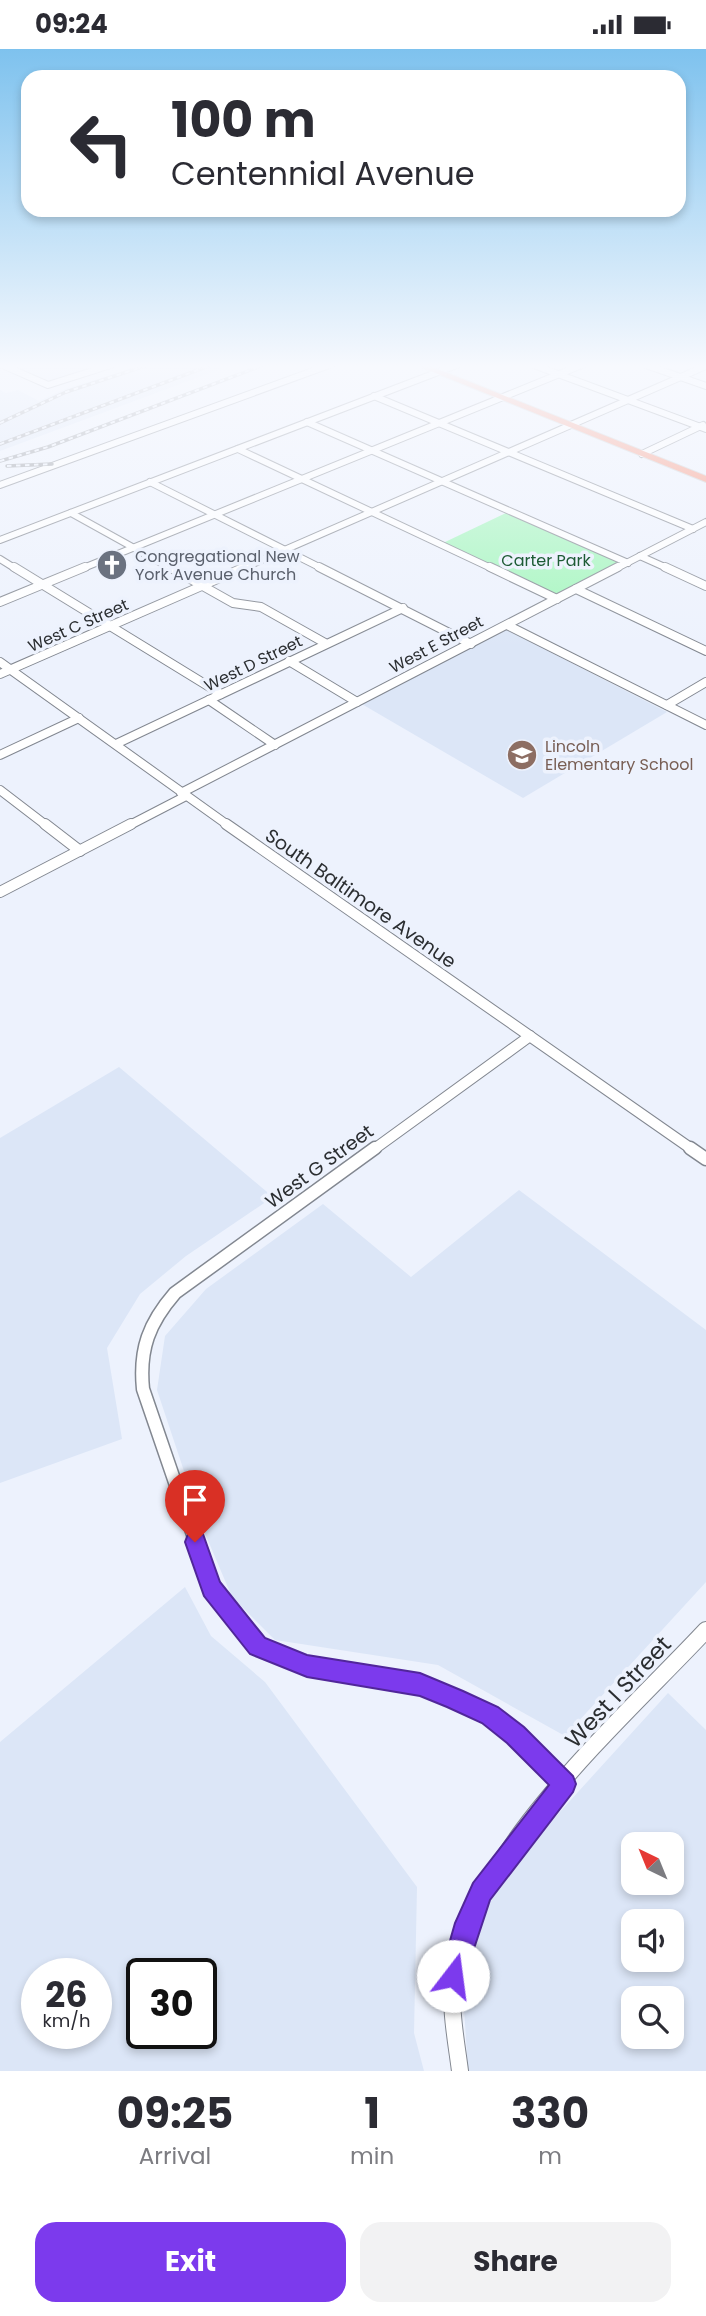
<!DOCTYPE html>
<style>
:root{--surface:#fff;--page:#f2f2f3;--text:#2b2b33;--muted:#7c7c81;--accent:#7c3aed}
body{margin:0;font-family:Poppins,sans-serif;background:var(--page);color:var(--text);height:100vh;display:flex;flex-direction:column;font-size:26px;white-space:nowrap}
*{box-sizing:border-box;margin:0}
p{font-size:23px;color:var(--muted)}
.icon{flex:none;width:38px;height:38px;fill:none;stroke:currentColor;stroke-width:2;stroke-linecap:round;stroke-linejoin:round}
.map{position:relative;height:2022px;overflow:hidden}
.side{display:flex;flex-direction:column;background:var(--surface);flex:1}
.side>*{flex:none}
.guide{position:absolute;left:21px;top:21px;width:665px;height:147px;border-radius:21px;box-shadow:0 4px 10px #0003;background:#fff;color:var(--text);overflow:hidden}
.needle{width:46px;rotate:317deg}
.fabs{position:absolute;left:621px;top:1783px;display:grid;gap:14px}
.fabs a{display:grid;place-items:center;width:63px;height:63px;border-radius:14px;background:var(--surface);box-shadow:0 4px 10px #0003;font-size:35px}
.speed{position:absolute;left:21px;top:1909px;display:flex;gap:14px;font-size:35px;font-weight:700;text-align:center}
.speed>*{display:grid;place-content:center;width:91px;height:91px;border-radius:50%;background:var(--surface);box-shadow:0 4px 10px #0003;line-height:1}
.speed small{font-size:18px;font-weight:400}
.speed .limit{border:4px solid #111;border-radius:10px;background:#fff;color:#111}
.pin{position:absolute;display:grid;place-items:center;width:60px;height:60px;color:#fff;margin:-72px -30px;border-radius:50% 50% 50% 0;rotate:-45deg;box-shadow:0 0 7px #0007}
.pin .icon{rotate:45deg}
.me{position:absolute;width:77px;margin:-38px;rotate:15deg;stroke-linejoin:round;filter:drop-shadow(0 0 5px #0008)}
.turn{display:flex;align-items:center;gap:24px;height:147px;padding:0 35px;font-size:32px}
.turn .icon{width:91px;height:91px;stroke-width:2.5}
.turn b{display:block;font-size:49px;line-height:60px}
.eta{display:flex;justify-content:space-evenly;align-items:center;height:119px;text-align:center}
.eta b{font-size:42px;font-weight:700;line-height:49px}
.button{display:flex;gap:14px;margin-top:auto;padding:14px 35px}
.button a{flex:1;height:80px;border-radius:21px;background:var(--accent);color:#fff;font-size:28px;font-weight:700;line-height:80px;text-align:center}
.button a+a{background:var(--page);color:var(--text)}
.status{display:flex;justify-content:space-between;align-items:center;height:49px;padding:0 35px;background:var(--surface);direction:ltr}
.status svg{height:19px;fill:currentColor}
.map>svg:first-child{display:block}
.built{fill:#dce6f7;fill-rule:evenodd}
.green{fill:#a3f6bc}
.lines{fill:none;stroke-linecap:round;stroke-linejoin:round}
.minor-far4-casing{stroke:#828790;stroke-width:8}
.minor-far3-casing{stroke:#828790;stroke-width:10}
.minor-far2-casing{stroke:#828790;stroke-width:12}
.minor-far1-casing{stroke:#828790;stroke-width:15}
.minor-casing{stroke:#828790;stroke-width:18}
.highway-casing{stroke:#d0d1d2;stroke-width:2}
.minor-far4{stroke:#fff;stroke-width:6}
.minor-far3{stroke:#fff;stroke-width:8}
.minor-far2{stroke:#fff;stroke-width:10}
.minor-far1{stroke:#fff;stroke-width:12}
.minor{stroke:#fff;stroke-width:16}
.highway{fill:#f99179;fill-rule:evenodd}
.rail-casing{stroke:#90949b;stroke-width:3.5}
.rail{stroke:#edf2fd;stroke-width:2;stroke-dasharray:4.5;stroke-linecap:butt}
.route{fill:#7c3aed;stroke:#51269a;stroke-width:2}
.labels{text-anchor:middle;stroke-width:7;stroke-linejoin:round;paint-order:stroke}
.far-worship-label{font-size:16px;fill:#5b616d;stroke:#edf2fd;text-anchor:start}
.far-park-label{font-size:16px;fill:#1d5b35;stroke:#edf2fd}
.far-street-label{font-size:16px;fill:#2b2e31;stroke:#edf2fd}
.far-education-label{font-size:16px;fill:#785e54;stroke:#edf2fd;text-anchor:start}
.street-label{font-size:19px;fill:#2b2e31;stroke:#edf2fd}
.near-street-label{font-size:23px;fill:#2b2e31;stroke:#edf2fd}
</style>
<div class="status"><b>09:24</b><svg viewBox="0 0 49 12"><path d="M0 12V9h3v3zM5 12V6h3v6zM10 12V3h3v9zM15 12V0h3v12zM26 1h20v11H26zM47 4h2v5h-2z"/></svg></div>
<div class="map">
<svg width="706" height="2022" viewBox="0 0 706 2022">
<rect width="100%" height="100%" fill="#edf2fd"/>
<g class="built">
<polygon points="5,315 108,315 45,335"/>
<polygon points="145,315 234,315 0,402 0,341 6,344 18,341 39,352 65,340"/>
<polygon points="505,580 667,663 523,749 360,654"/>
<polygon points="119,1018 273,1148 186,1207 140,1245 107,1299 122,1390 0,1434 0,1089"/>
<polygon points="519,1141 706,1281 706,1533 565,1687 438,1616 275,1591 232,1548 204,1482 157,1341 165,1287 206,1240 323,1155 411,1228"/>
<path d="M185,1538L211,1587L265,1633L417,1838L414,1984L424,2022H0V1693ZM96,1925V1984H37V1925ZM201,1925V1984H142V1925Z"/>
<path d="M668,1644L706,1681V2022H468L461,1911L498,1831ZM634,1796H672V1834H634ZM634,1872H672V1911H634ZM634,1950H672V1988H634Z"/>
</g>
<polygon class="green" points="508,463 619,513 554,546 443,494"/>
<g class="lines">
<g class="minor-far4-casing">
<g id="minor-far4">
<polyline points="0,315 48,336 114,315"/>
<polyline points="531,315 706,380"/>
<polyline points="643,315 706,337"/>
<polyline points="374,347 693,480"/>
<polyline points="307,373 628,514"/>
<polyline points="238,400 493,520"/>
<polyline points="642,405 703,376"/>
<polyline points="150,433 323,520"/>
<polyline points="0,436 332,315"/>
<polyline points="71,464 172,520"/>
<polyline points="0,491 459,315"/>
<polyline points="640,507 669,520"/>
<polyline points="0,510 16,520"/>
<polyline points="81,520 584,315"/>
<polyline points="241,520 706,317"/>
<polyline points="615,520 706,473"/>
</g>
</g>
<g class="minor-far3-casing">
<g id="minor-far3">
<polyline points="14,518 221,645"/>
<polyline points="169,518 233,554 261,558 325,594"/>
<polyline points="319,518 471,595"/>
<polyline points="490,518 557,550"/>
<polyline points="665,518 706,537"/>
<polyline points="576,540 706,602"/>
<polyline points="0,553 85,518"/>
<polyline points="507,576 706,676"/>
<polyline points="289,612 357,653"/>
<polyline points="0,613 229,777"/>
<polyline points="0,625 245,518"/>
<polyline points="209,651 275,696"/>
<polyline points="667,656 706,633"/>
<polyline points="116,695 403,559"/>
<polyline points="0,706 79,669"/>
<polyline points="0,741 47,777"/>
<polyline points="181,744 618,518"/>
<polyline points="128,777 186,747"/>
</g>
</g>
<g class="minor-far2-casing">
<g id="minor-far2">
<polyline points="45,775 80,802"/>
<polyline points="226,775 693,1101"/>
<polyline points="0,843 131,775"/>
<polyline points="373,1101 530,987"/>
</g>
</g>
<g class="minor-far1-casing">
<g id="minor-far1">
<polyline points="690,1099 706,1110"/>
<path d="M201,1509L143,1340C139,1300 149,1274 175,1244L375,1099"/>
</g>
</g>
<g class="minor-casing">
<g id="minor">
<polyline points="201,1507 212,1539 257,1598 307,1617 420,1635 455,1650 490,1666 564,1735"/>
<path d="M460,2022C456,1990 449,1958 454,1926C472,1801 622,1671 706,1581"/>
</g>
</g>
<g class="highway-casing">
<polygon id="highway" points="413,315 425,315 706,427 706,433"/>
</g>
<use href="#minor-far4" class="minor-far4"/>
<use href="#minor-far3" class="minor-far3"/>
<use href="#minor-far2" class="minor-far2"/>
<use href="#minor-far1" class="minor-far1"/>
<use href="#minor" class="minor"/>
<use href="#highway" class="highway"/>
<g class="rail-casing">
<g id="rail">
<polyline points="0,374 66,343 151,315"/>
<polyline points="0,395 214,315"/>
<polyline points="0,412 48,398 266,315"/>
<polyline points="7,417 52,415"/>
</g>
</g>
<use href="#rail" class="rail"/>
</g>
<linearGradient id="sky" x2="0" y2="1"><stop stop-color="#7ec2ee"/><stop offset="0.53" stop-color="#f7f9fe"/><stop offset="1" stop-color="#f7f9fe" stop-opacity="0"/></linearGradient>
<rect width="706" height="599" fill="url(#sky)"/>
<polygon class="route" points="195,1483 203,1485 220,1533 265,1589 307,1606 420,1624 463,1642 498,1658 524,1678 573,1727 576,1735 573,1743 490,1851 462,1936 453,1940 444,1936 440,1927 455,1874 473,1834 549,1736 507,1694 482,1674 447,1658 420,1647 307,1628 250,1605 204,1547 185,1493 188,1485"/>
<defs>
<g id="church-disc" transform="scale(1.575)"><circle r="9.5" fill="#6b7280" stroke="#edf2fd"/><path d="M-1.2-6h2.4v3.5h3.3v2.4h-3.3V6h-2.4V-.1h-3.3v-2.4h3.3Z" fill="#fff"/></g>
<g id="school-disc" transform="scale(1.575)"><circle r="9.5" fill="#8d6e63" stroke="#edf2fd"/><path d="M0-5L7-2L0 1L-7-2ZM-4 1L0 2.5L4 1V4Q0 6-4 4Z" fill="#fff"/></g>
</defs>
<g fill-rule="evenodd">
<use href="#church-disc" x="112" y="516"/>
<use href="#school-disc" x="522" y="706"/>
</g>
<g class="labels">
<g class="far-worship-label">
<text x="135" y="513">Congregational New<tspan x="135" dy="18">York Avenue Church</tspan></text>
</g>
<g class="far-park-label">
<text x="546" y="517">Carter Park</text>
</g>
<g class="far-street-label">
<text transform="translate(78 576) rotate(-24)" y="6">West C Street</text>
<text transform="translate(436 595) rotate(-28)" y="6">West E Street</text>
<text transform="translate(253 614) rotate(-26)" y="6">West D Street</text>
</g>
<g class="far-education-label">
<text x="545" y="703">Lincoln<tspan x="545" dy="18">Elementary School</tspan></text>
</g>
<g class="street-label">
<text transform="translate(361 849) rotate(35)" y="7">South Baltimore Avenue</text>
<text transform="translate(319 1117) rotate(-36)" y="7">West G Street</text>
</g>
<g class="near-street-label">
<text transform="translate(618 1643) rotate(-47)" y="8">West I Street</text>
</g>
</g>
</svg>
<div class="fabs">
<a><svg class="needle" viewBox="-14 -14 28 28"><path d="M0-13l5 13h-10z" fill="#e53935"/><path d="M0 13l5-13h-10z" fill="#7c7c81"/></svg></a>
<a><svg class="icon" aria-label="sound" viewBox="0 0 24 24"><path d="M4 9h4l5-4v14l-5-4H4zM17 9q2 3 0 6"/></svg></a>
<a><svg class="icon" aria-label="search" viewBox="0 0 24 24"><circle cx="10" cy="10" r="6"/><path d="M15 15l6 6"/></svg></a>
</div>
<div class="speed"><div>26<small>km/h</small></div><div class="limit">30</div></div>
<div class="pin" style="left:195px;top:1493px;background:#d93025"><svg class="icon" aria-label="arrive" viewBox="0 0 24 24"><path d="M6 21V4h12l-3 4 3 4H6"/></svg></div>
<svg class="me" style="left:453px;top:1927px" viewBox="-20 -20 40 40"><circle r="19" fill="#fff"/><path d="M0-13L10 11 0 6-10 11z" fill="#7c3aed"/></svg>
<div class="guide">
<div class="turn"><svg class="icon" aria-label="left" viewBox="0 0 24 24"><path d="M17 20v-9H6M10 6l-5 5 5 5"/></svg><div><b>100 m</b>Centennial Avenue</div></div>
</div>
</div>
<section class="side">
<div class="eta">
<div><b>09:25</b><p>Arrival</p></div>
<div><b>1</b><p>min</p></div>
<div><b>330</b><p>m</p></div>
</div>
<div class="button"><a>Exit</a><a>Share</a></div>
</section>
